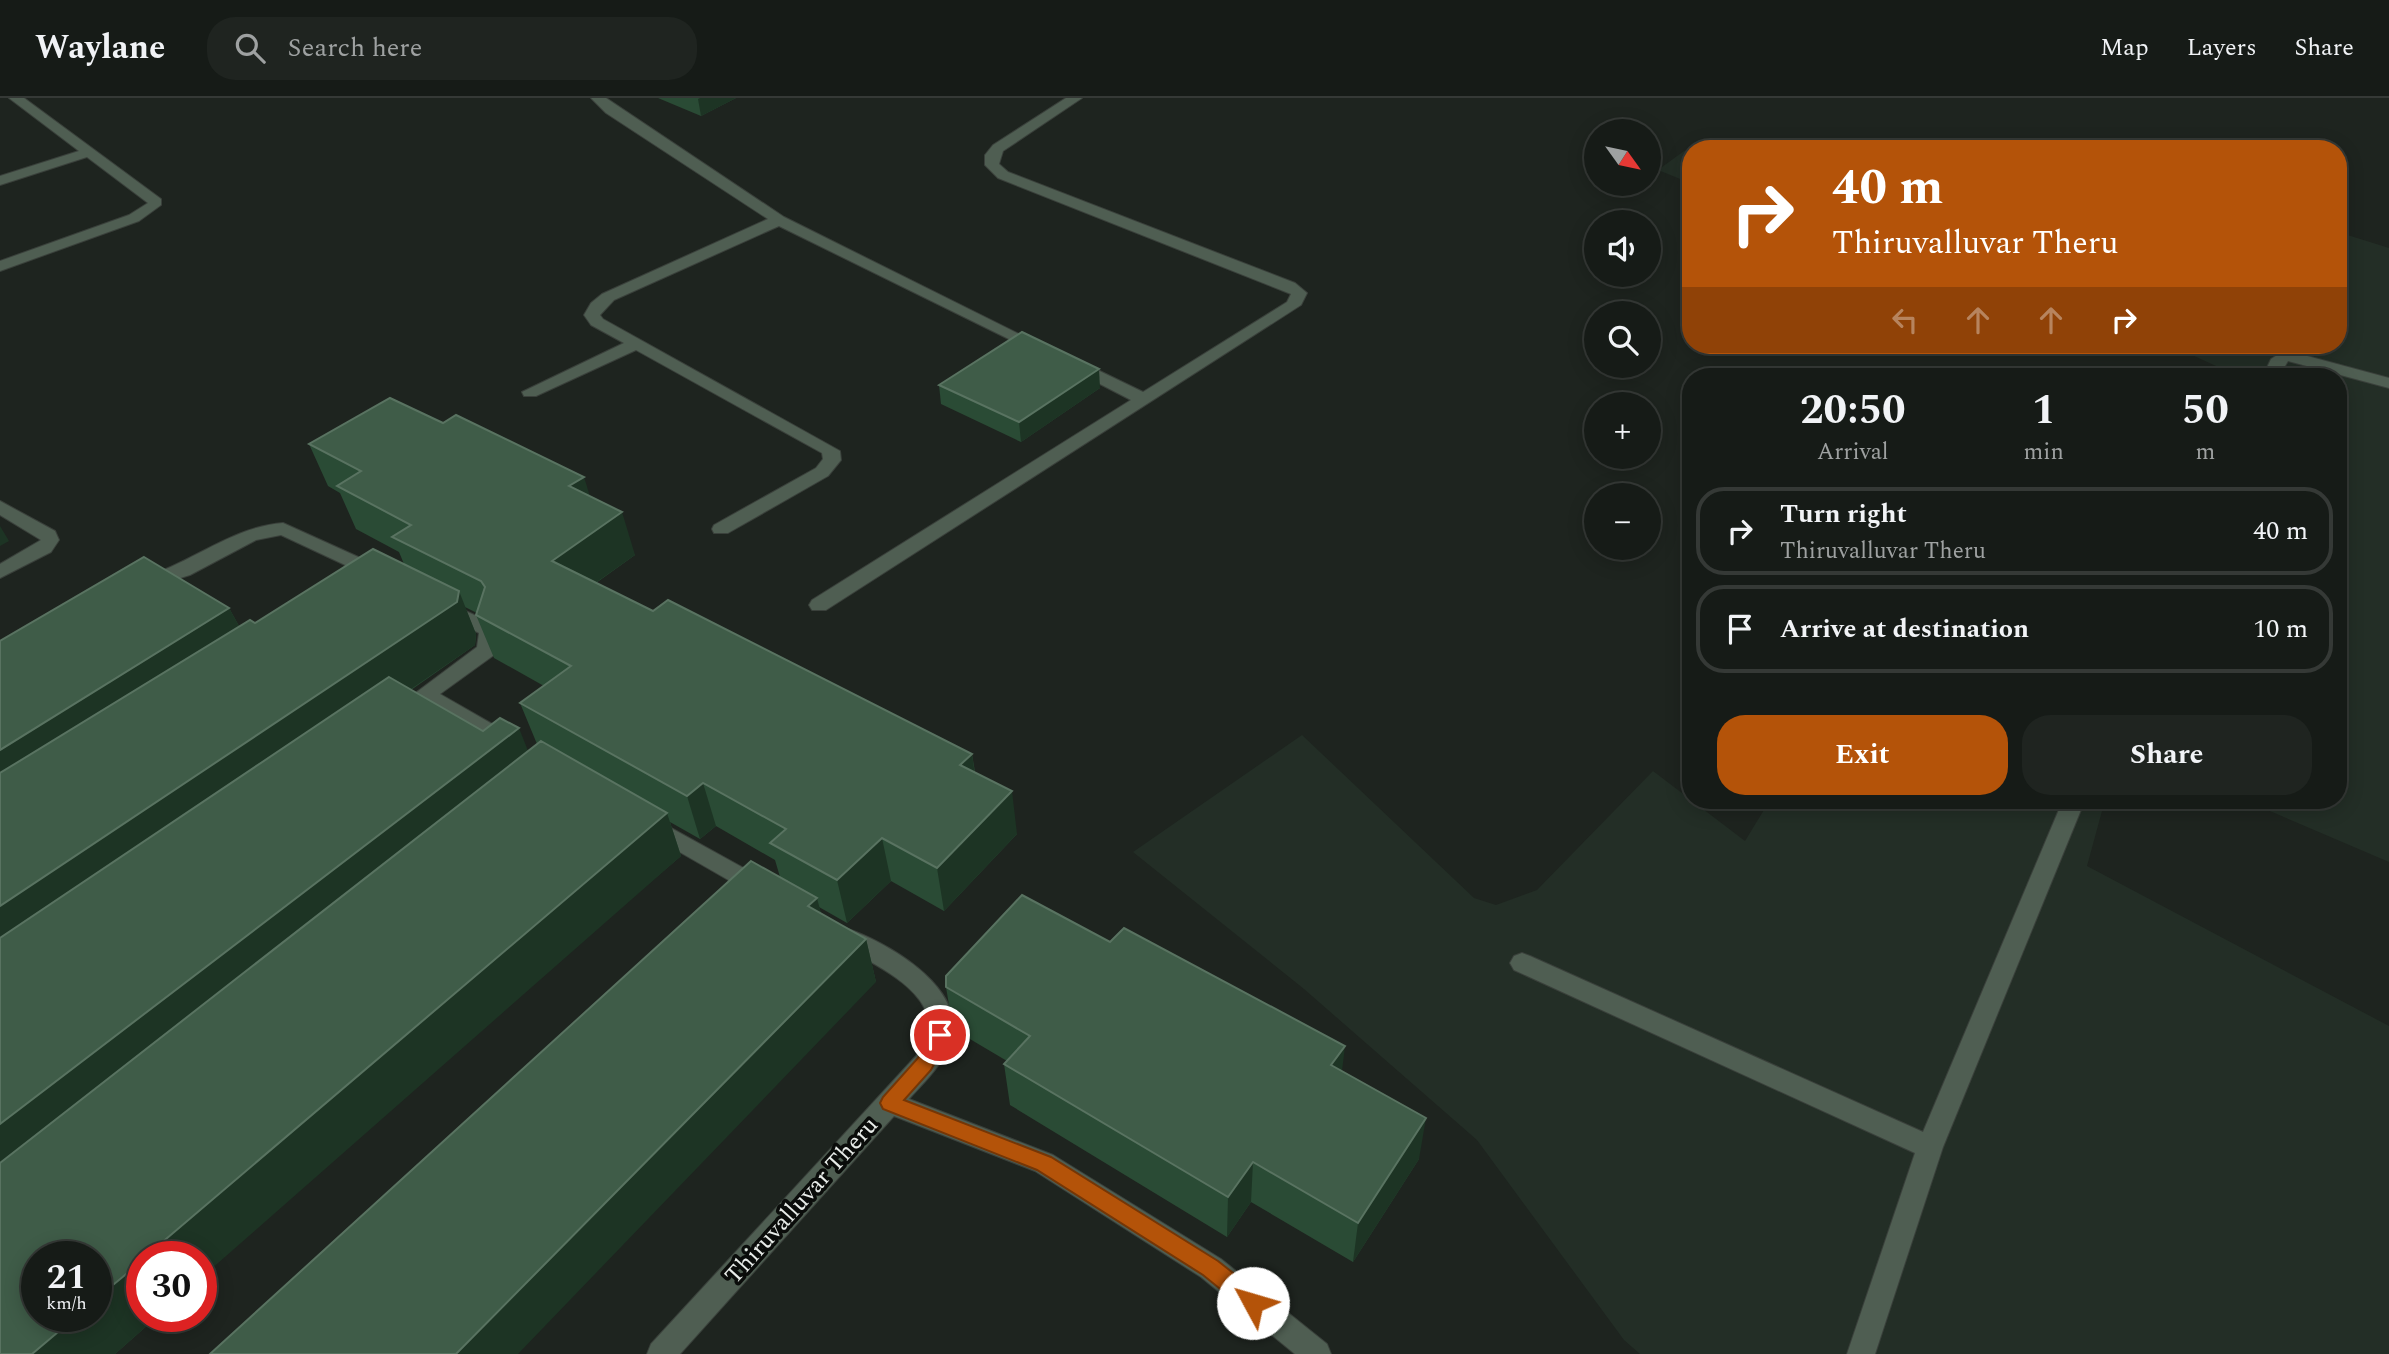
<!DOCTYPE html>
<meta charset="utf-8">
<style>
:root{--surface:#161b17;--page:#1f2420;--text:#f1f3f6;--muted:#9ea1a1;--line:#353936;--accent:#b45309}
body{margin:0;font-family:Spectral,serif;background:var(--page);color:var(--text);height:100vh;display:flex;flex-direction:column;font-size:26px;white-space:nowrap}
*{box-sizing:border-box;margin:0}
p{font-size:23px;color:var(--muted)}
.icon{flex:none;width:38px;height:38px;fill:none;stroke:currentColor;stroke-width:2;stroke-linecap:round;stroke-linejoin:round}
.map{position:relative;flex:1;overflow:hidden}
.sheet{position:absolute;left:1682px;top:270px;width:665px;height:441px;display:flex;flex-direction:column;background:var(--surface);border-radius:28px;box-shadow:0 4px 18px #0003,0 0 0 2px var(--line)}
.sheet>*{flex:none}
.top-card{position:absolute;left:1682px;top:42px;width:665px;height:214px;border-radius:28px;box-shadow:0 4px 18px #0003,0 0 0 2px var(--line);background:#b45309;color:#fff;overflow:hidden}
.needle{width:46px;rotate:123deg}
.tools{position:absolute;left:1584px;top:21px;display:grid;gap:14px}
.tools a{display:grid;place-items:center;width:77px;height:77px;border-radius:50%;background:var(--surface);box-shadow:0 4px 18px #0003,0 0 0 2px var(--line);font-size:35px}
.speed{position:absolute;left:21px;top:1143px;display:flex;gap:14px;font-size:35px;font-weight:700;text-align:center}
.speed>*{display:grid;place-content:center;width:91px;height:91px;border-radius:50%;background:var(--surface);box-shadow:0 4px 18px #0003,0 0 0 2px var(--line);line-height:1}
.speed small{font-size:18px;font-weight:400}
.speed .limit{border:10px solid #d22;background:#fff;color:#111}
.pin{position:absolute;display:grid;place-items:center;width:60px;height:60px;color:#fff;margin:-30px;border:4px solid #fff;border-radius:50%;box-shadow:0 2px 7px #0007}
.me{position:absolute;width:77px;margin:-38px;rotate:309deg;stroke-linejoin:round;filter:drop-shadow(0 0 5px #0008)}
.turn{display:flex;align-items:center;gap:24px;height:147px;padding:0 35px;font-size:32px}
.turn .icon{width:91px;height:91px;stroke-width:2.5}
.turn b{display:block;font-size:49px;line-height:60px}
.lanes{display:flex;align-items:center;height:66px;padding:0 35px;background:#0003;justify-content:center;gap:35px;direction:ltr}
.lanes .off{opacity:.35}
.eta{display:flex;justify-content:space-evenly;align-items:center;height:119px;text-align:center}
.eta b{font-size:42px;font-weight:700;line-height:49px}
.primary-button{display:flex;gap:14px;margin-top:auto;padding:14px 35px}
.primary-button a{flex:1;height:80px;border-radius:28px;background:var(--accent);color:#fff;font-size:28px;font-weight:700;line-height:80px;text-align:center}
.primary-button a+a{background:var(--page);color:var(--text)}
ul{padding:0;list-style:none}
li{display:flex;align-items:center;gap:21px;height:88px;margin:0 14px 10px;padding:0 21px;border:4px solid var(--line);border-radius:28px}
li div{flex:1}
li b{display:block;font-size:26px}
li em{font-style:normal}
header{display:flex;align-items:center;gap:42px;box-sizing:border-box;height:98px;padding:0 35px;background:var(--surface);border-bottom:2px solid var(--line)}
header strong{font-size:33px}
nav{display:flex;gap:38px;margin-inline-start:auto;font-size:24px}
.search{width:490px;height:63px;background:var(--page);display:flex;align-items:center;gap:18px;box-sizing:border-box;padding:0 24px;border-radius:28px;color:var(--muted);font-size:26px}
.map>svg:first-child{display:block}
.built{fill:#232e26}
.lines{fill:none;stroke-linecap:round;stroke-linejoin:round}
.lane-casing{stroke:#3a403b;stroke-width:2}
.street-casing{stroke:#3a403b;stroke-width:2}
.lane{fill:#4f5e52;fill-rule:evenodd}
.street{fill:#4f5e52;fill-rule:evenodd}
.wall{fill:#2a4b35;fill-rule:evenodd}
.shaded-wall{fill:#1d3424}
.building{fill:#3f5c48;stroke:#597361;stroke-width:2}
.route{fill:#b45309;stroke:#753606;stroke-width:2}
.labels{text-anchor:middle;stroke-width:7;stroke-linejoin:round;paint-order:stroke}
.near-street-label{font-size:24px;fill:#e8ece9;stroke:#0a0c0a}
</style>
<header>
<strong>Waylane</strong>
<div class="search"><svg class="icon" aria-label="search" viewBox="0 0 24 24"><circle cx="10" cy="10" r="6"/><path d="M15 15l6 6"/></svg>Search here</div>
<nav><a>Map</a><a>Layers</a><a>Share</a></nav>
</header>
<div class="map">
<svg width="2389" height="1256" viewBox="0 0 2389 1256">
<rect width="100%" height="100%" fill="#1e241f"/>
<g class="built">
<polygon points="1684,53 1690,55 1690,85 1658,72"/>
<polygon points="2338,134 2389,150 2389,764 2244,702 2338,702 2338,278 2238,278 2170,247 2338,247"/>
<polygon points="1302,637 1474,800 1496,807 1537,792 1653,673 1745,743 1770,702 2105,702 2087,768 2389,928 2389,1256 1640,1256 1624,1242 1477,1042 1304,891 1133,754"/>
</g>
<g class="lines">
<g class="lane-casing">
<g id="lane">
<polygon points="2285,252 2389,280 2389,290 2288,263 2279,278 2263,278 2271,261"/>
<polygon points="2063,702 2085,702 1943,1049 1875,1256 1847,1256 1915,1055 1514,872 1510,865 1514,858 1522,855 1530,858 1923,1034"/>
</g>
</g>
<g class="street-casing">
<g id="street">
<polygon points="9,0 24,0 161,101 161,107 139,123 0,173 0,163 129,117 148,105 87,59 0,87 0,78 79,53"/>
<polygon points="591,0 606,0 784,119 1047,250 1039,255 1033,253 779,128 614,202 600,217 603,221 840,353 841,362 828,378 728,435 714,435 712,431 714,427 816,370 823,361 822,355 636,252 536,298 524,298 522,294 624,245 591,227 584,217 591,205 602,196 768,121 606,15"/>
<polygon points="1066,0 1082,0 1003,53 999,66 1008,74 1295,185 1307,195 1301,207 826,512 812,512 809,507 812,502 1131,302 1069,270 1069,264 1081,264 1143,294 1287,204 1291,196 998,80 985,67 985,57 993,47"/>
<polygon points="0,403 55,433 59,442 51,454 0,480 0,466 41,442 0,417"/>
<path d="M283,425L387,472L390,476L387,480H373L281,437L256,442L190,477L148,490L138,484L141,480C191,466 231,429 283,425Z"/>
<polygon points="446,504 496,527 499,532 494,557 440,596 515,639 519,644 515,649 501,649 426,607 400,621 393,619 390,614 477,549 479,535 439,515 436,510 439,505"/>
<polygon points="651,719 767,783 771,789 767,795 759,798 751,795 643,733 640,727 643,721"/>
<path d="M845,830C885,843 963,887 952,938C947,963 925,983 909,1001L1053,1057L1221,1161L1327,1246L1331,1256H1295L1201,1179L1035,1073L894,1018L680,1256H647L651,1246L916,958C919,952 925,946 927,940C942,894 868,863 837,846L833,839L837,832Z"/>
</g>
</g>
<use href="#lane" class="lane"/>
<use href="#street" class="street"/>
</g>
<g class="wall">
<polygon points="658,0 736,0 701,18"/>
<polygon points="939,287 1100,290 1021,344 941,306"/>
<path d="M309,346L590,399L635,457L596,485L653,513L972,656L975,674L1017,736L944,813L891,783L847,825L819,809L821,815L866,841L876,884L780,779L775,762L716,728L700,741L670,724L681,758L142,1218H158L115,1256L229,510L239,528L255,525L404,466L399,454L356,431L340,395L328,388ZM465,509L477,515L476,517L494,560L544,588L520,605L537,646L528,653L483,633L411,592L475,547L476,536Z"/>
<polygon points="946,889 1342,973 1419,1061 1353,1164 1251,1104 1227,1139 1010,1007 1004,966 1007,963 953,931"/>
</g>
<g class="shaded-wall">
<polygon points="700,0 736,0 701,18 698,1"/>
<polygon points="1099,271 1100,290 1021,344 1019,324"/>
<polygon points="584,379 597,421 569,388"/>
<polygon points="622,414 635,457 567,505 552,463"/>
<polygon points="0,428 9,443 0,448"/>
<polygon points="459,493 476,536 475,547 0,874 0,808"/>
<polygon points="229,510 253,553 0,716 0,652"/>
<polygon points="519,630 536,673 0,1097 0,1026"/>
<polygon points="972,656 978,699 960,667"/>
<polygon points="703,685 716,728 700,741 687,698"/>
<polygon points="1012,693 1017,736 944,813 937,770"/>
<polygon points="667,715 681,758 201,1180 201,1158 146,1158"/>
<polygon points="882,740 891,783 847,825 837,782"/>
<polygon points="817,800 828,843 808,808"/>
<polygon points="866,841 876,884 518,1256 456,1256"/>
<polygon points="1345,948 1340,990 1331,967"/>
<polygon points="1426,1020 1419,1061 1353,1164 1358,1125"/>
<polygon points="1253,1064 1251,1104 1227,1139 1228,1099"/>
<polygon points="142,1163 142,1218 158,1218 115,1256 32,1256 77,1218 96,1218 96,1201"/>
</g>
<g class="building">
<polygon points="1022,234 1099,271 1019,324 939,287"/>
<polygon points="390,300 443,325 456,317 584,379 569,388 622,414 552,463 653,513 668,502 972,656 960,667 1012,693 937,770 882,740 837,782 770,745 786,731 703,685 687,698 520,605 571,568 476,517 485,489 481,483 392,439 411,427 337,388 361,373 309,346"/>
<polygon points="373,451 459,493 457,504 0,808 0,675 250,522 255,525"/>
<polygon points="144,459 229,510 0,652 0,543"/>
<polygon points="389,579 483,633 500,620 519,630 0,1026 0,840"/>
<polygon points="541,643 667,715 146,1158 142,1158 142,1163 96,1201 96,1158 37,1158 37,1218 77,1218 32,1256 0,1256 0,1065"/>
<polygon points="751,763 817,800 808,808 866,841 456,1256 210,1256"/>
<polygon points="1022,797 1110,844 1124,830 1345,948 1331,967 1426,1020 1358,1125 1253,1064 1228,1099 1004,966 1030,938 946,889 946,878"/>
</g>
<polygon class="route" points="940,929 947,931 950,937 931,972 904,1002 1051,1059 1218,1163 1261,1197 1264,1205 1261,1212 1253,1215 1246,1212 1203,1177 1037,1072 883,1011 880,1005 883,999 918,960 934,931"/>
<g class="labels">
<g class="near-street-label">
<text transform="translate(801 1102) rotate(-48)" y="8">Thiruvalluvar Theru</text>
</g>
</g>
</svg>
<div class="tools">
<a><svg class="needle" viewBox="-14 -14 28 28"><path d="M0-13l5 13h-10z" fill="#e53935"/><path d="M0 13l5-13h-10z" fill="#9ea1a1"/></svg></a>
<a><svg class="icon" aria-label="sound" viewBox="0 0 24 24"><path d="M4 9h4l5-4v14l-5-4H4zM17 9q2 3 0 6"/></svg></a>
<a><svg class="icon" aria-label="search" viewBox="0 0 24 24"><circle cx="10" cy="10" r="6"/><path d="M15 15l6 6"/></svg></a>
<a>+</a>
<a>−</a>
</div>
<div class="speed"><div>21<small>km/h</small></div><div class="limit">30</div></div>
<div class="pin" style="left:940px;top:937px;background:#d93025"><svg class="icon" aria-label="arrive" viewBox="0 0 24 24"><path d="M6 21V4h12l-3 4 3 4H6"/></svg></div>
<svg class="me" style="left:1253px;top:1205px" viewBox="-20 -20 40 40"><circle r="19" fill="#fff"/><path d="M0-13L10 11 0 6-10 11z" fill="#b45309"/></svg>
<div class="top-card">
<div class="turn"><svg class="icon" aria-label="right" viewBox="0 0 24 24"><path d="M7 20v-9h11M14 6l5 5-5 5"/></svg><div><b>40 m</b>Thiruvalluvar Theru</div></div>
<div class="lanes"><svg class="icon off" aria-label="left" viewBox="0 0 24 24"><path d="M17 20v-9H6M10 6l-5 5 5 5"/></svg><svg class="icon off" aria-label="ahead" viewBox="0 0 24 24"><path d="M12 20V5M6 11l6-6 6 6"/></svg><svg class="icon off" aria-label="ahead" viewBox="0 0 24 24"><path d="M12 20V5M6 11l6-6 6 6"/></svg><svg class="icon" aria-label="right" viewBox="0 0 24 24"><path d="M7 20v-9h11M14 6l5 5-5 5"/></svg></div>
</div>
<section class="sheet">
<div class="eta">
<div><b>20:50</b><p>Arrival</p></div>
<div><b>1</b><p>min</p></div>
<div><b>50</b><p>m</p></div>
</div>
<ul>
<li><svg class="icon" aria-label="right" viewBox="0 0 24 24"><path d="M7 20v-9h11M14 6l5 5-5 5"/></svg><div><b>Turn right</b><p>Thiruvalluvar Theru</p></div><em>40 m</em></li>
<li><svg class="icon" aria-label="arrive" viewBox="0 0 24 24"><path d="M6 21V4h12l-3 4 3 4H6"/></svg><div><b>Arrive at destination</b></div><em>10 m</em></li>
</ul>
<div class="primary-button"><a>Exit</a><a>Share</a></div>
</section>
</div>
